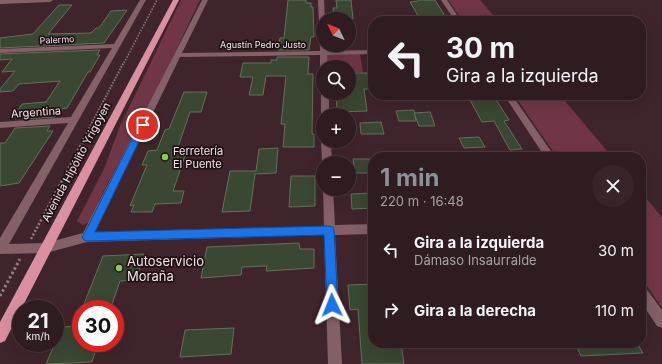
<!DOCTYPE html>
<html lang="es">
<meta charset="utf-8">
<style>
:root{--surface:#2f1c20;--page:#372529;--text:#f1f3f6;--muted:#a7a1a5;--line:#4a3a3e;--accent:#8c9099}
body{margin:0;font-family:Inter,sans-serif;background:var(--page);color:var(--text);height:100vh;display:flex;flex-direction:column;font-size:15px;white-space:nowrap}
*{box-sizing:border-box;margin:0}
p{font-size:13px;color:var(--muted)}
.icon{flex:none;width:22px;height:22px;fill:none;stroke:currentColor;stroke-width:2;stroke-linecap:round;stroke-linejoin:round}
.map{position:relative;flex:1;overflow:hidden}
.side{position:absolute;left:368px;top:152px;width:278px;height:196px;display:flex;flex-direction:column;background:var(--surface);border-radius:16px;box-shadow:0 4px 16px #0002,0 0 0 1px var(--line)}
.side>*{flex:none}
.banner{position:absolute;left:368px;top:16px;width:278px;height:84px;border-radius:16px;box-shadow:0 4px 16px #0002,0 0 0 1px var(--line);background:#2f1c20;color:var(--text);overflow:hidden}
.needle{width:26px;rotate:313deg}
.controls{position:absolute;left:316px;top:12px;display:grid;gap:8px}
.controls a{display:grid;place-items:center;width:40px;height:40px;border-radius:50%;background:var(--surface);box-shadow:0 4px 16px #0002,0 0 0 1px var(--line);font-size:20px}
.speed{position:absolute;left:12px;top:300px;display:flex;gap:8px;font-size:20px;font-weight:700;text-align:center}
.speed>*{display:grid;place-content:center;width:52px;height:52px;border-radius:50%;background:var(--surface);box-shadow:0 4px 16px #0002,0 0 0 1px var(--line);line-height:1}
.speed small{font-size:10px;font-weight:400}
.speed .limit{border:6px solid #d22;background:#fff;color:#111}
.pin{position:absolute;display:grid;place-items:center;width:34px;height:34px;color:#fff;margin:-17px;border:2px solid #fff;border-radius:50%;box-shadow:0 1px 4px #0007}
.me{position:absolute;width:44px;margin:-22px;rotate:358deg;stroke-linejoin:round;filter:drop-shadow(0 0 3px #0008)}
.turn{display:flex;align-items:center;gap:14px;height:84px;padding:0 12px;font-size:18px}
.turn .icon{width:52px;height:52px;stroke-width:2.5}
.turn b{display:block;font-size:28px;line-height:34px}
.round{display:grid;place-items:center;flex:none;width:42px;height:42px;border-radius:21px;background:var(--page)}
.head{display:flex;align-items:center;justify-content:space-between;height:68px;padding:0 12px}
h1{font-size:24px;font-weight:700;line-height:30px;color:var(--accent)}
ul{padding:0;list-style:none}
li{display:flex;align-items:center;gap:12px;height:60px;padding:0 12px}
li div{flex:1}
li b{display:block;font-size:15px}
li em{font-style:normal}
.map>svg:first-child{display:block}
.green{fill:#713645}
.building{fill:#3a4732;stroke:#63715a}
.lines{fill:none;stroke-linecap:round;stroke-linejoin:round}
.path-far3{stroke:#927c80;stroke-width:1.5;stroke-dasharray:1.5 1.5;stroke-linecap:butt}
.path-far2{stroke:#927c80;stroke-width:2;stroke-dasharray:1.5 1.5;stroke-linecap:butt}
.path-far1{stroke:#927c80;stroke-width:2.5;stroke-dasharray:2 2;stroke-linecap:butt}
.path{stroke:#927c80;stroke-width:3;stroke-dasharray:2.5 2.5;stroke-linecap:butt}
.minor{fill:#846067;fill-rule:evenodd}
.primary{fill:#d990a0;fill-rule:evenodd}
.route{fill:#1a73e8;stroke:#114b97}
.poi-dot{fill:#85cf4d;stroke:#1e1215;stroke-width:1.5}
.labels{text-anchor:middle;stroke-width:3.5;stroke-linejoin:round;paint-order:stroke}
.far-street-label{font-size:9px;fill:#f4e2e5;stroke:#1e1215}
.street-label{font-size:11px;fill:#f4e2e5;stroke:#1e1215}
.poi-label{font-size:11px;fill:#f4e2e5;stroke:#1e1215;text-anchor:start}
.near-poi-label{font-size:13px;fill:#f4e2e5;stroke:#1e1215;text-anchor:start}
</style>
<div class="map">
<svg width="662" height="364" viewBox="0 0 662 364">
<rect width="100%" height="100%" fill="#3f252b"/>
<g class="green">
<polygon points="181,0 200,0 154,96 102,194 91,221 83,225 77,221 104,169 120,126"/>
<polygon points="448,0 480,0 498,21 463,21"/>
<polygon points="360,54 363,72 349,73 349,67 328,67 327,55"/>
<polygon points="514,95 560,95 612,157 557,157"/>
<polygon points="641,192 662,217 662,308 641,277"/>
</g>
<g class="building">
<polygon points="288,0 306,0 306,3 311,3 311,7 313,7 314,37 311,37 309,50 278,50 280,38 284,38"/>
<polygon points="336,0 351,0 353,19 334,19 333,8 337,8"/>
<polygon points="418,0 435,0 448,21 421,21 410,2 418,1"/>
<polygon points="59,5 72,5 48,34 91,33 96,28 99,28 111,11 127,10 104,43 0,48 0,38 33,34"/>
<polygon points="100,50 97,55 100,55 90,72 88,72 67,108 60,109 55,117 22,119 24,117 13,117 22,104 46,102 60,81 19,84 13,91 0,92 0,89 15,71 2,72 12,59 0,60 0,54"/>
<polygon points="277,57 309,57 308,74 313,74 312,134 314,134 314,147 283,147 285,124 281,124 286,76 266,76 263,95 249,95 253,77 240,77 243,63 271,63 271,60 277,60"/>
<polygon points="349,73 367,73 370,89 364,89 367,111 337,112 336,93 349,93"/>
<polygon points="184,92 207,92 201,112 190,112 177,150 187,150 173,191 184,191 181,203 155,204 152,212 131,212 134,205 130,206 147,165 142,165 148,151 157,150 165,130 169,129"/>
<polygon points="481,95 493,95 509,120 504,121 522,149 510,150 494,121 482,122 470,100 483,100"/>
<polygon points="414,110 416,121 399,121 396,111"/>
<polygon points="430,112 435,126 419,126 414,113"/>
<polygon points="381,122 384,134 361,134 360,123"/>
<polygon points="50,126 47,131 53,131 19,183 0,186 0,143 5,143 15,128"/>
<polygon points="479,137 485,147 464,148 459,138"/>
<polygon points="278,148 276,173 255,174 250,211 222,212 230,171 256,171 259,149"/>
<polygon points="353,159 373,159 373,173 355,173"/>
<polygon points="291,176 315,176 315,206 289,207"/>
<polygon points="373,193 373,208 352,209 351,194"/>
<polygon points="299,243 300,249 314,249 314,268 266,271 267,266 242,267 241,275 201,278 207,247"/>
<polygon points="144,254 136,280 120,281 111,307 82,309 103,256"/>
<polygon points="373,284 373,343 401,343 404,364 362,364 358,309 350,310 348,285"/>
<polygon points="81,326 81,343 98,343 92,362 46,364 62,327"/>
<polygon points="234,328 231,354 180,357 185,330"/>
<polygon points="575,343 637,343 643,353 581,356"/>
</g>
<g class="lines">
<polyline class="path-far3" points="124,63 157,0"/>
<polyline class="path-far2" points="82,142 124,62"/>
<polyline class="path-far1" points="31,239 83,141"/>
<polyline class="path" points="0,296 20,259"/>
<g class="minor">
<polygon points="0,0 53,0 50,2 0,4"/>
<polygon points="140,0 146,0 9,244 46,243 83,233 202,0 208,0 182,53 320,51 318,0 324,0 325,19 323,19 323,45 326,45 327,51 373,50 373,54 327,55 328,67 323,67 323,69 320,67 320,55 180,57 95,232 324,226 323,189 333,189 335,225 373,224 373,234 335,235 342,364 328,364 324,235 87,242 46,253 0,254 0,238 68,123 0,128 0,122 71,117 112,48 0,53 0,49 114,44"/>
<polygon points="441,0 447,0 461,21 455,21"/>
<polygon points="323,91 323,93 329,93 329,115 323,115 323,117 321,115 321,93"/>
<polygon points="504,95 512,95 555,157 545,157"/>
<polygon points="323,139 323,141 331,141 332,163 323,163 323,164 322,163 321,141"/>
<polygon points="641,285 645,287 662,310 662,328 657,326 641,302"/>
</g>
<polygon class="primary" points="173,0 179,0 5,341 0,343 0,322"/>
</g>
<polygon class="route" points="143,122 147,125 95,232 329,226 333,227 334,230 338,305 337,309 332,310 328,309 327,305 324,235 88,241 84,240 82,237 84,234 139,125"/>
<g class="poi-dot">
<circle cx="165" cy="157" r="4"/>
<circle cx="119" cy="268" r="4"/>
</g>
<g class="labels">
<g class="far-street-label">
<text transform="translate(57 40) rotate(-3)" y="3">Palermo</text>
<text x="263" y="48">Agustín Pedro Justo</text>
</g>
<g class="street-label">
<text transform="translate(36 112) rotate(-4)" y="4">Argentina</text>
<text transform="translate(76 162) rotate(-62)" y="4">Avenida Hipólito Yrigoyen</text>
</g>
<g class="poi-label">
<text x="173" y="155">Ferretería<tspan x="173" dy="13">El Puente</tspan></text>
</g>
<g class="near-poi-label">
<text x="127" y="266">Autoservicio<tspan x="127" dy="15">Moraña</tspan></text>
</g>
</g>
</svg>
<div class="controls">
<a><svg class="needle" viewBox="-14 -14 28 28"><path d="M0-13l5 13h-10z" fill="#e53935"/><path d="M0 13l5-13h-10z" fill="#a7a1a5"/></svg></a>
<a><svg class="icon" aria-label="search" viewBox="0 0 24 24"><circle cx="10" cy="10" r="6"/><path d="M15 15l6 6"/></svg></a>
<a>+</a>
<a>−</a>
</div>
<div class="speed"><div>21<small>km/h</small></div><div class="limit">30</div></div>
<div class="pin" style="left:143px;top:125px;background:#d93025"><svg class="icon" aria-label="arrive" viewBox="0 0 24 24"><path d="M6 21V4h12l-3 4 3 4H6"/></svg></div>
<svg class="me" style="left:332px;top:305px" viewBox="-20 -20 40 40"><path d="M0-17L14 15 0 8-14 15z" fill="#1a73e8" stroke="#fff" stroke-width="4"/></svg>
<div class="banner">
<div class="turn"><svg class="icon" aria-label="left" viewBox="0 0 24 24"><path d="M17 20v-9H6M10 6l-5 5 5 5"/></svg><div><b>30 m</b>Gira a la izquierda</div></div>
</div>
<section class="side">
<div class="head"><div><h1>1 min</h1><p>220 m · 16:48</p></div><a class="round"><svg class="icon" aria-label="close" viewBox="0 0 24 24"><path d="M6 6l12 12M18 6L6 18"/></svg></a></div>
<ul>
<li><svg class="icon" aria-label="left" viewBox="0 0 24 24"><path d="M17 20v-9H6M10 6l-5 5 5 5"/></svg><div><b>Gira a la izquierda</b><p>Dámaso Insaurralde</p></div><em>30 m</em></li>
<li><svg class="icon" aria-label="right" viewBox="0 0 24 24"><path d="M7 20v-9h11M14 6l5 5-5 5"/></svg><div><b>Gira a la derecha</b></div><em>110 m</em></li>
</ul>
</section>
</div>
